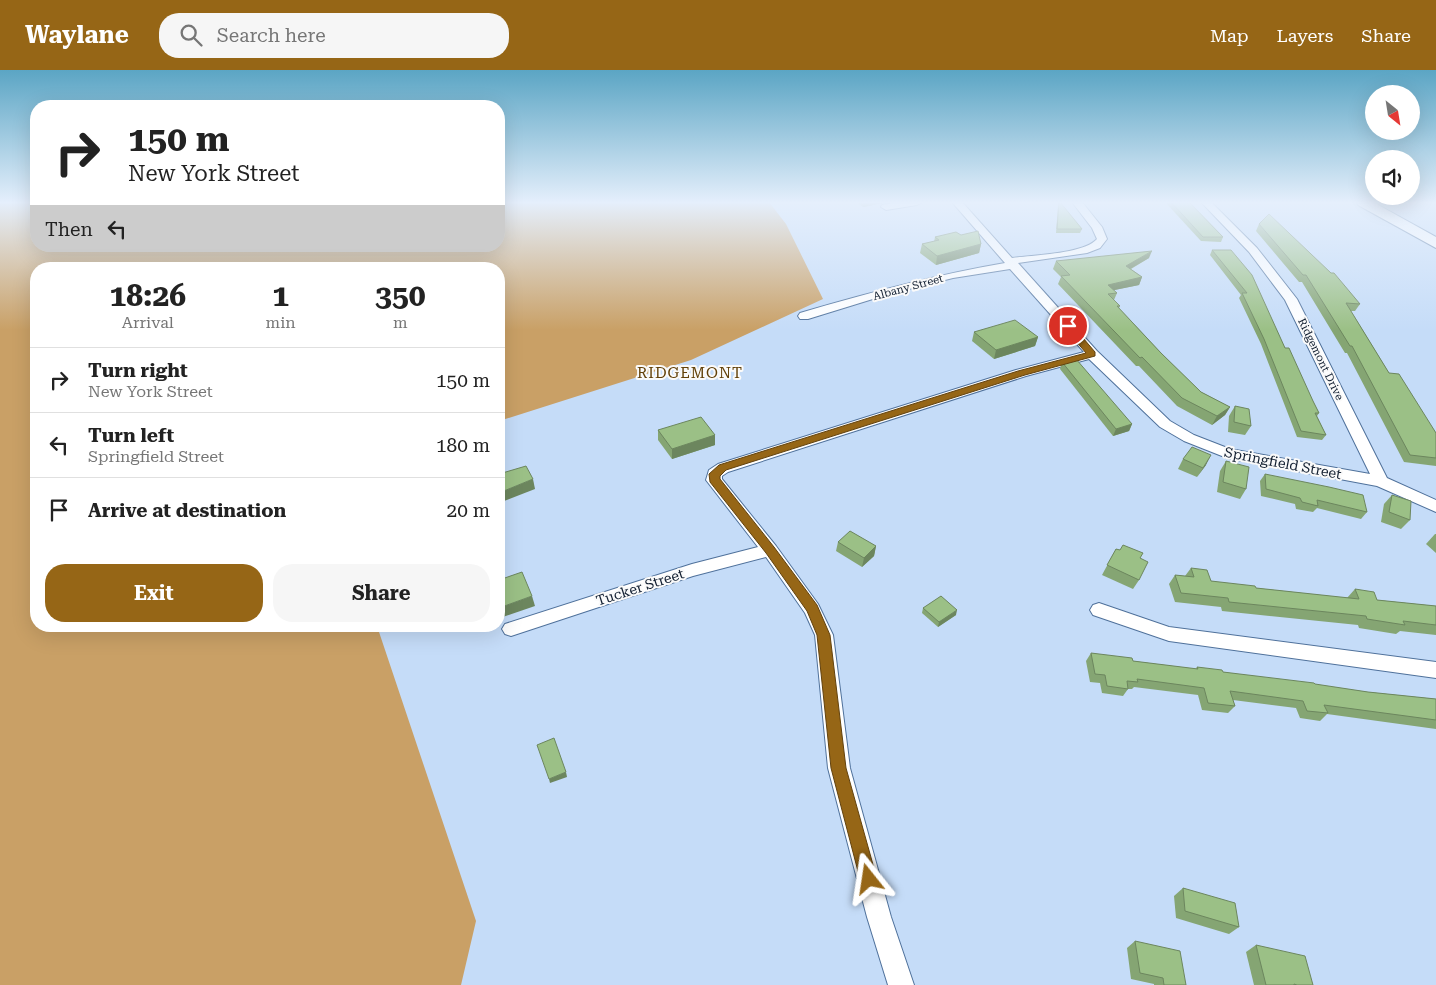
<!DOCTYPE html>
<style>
:root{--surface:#fff;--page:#f6f6f6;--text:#222;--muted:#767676;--line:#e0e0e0;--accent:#966616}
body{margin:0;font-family:"Roboto Serif",serif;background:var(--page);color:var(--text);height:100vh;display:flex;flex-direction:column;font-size:19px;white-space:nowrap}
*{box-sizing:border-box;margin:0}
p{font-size:16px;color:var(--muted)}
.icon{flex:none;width:28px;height:28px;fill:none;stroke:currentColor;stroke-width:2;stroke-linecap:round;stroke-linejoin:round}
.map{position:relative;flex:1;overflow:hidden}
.panel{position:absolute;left:30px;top:192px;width:475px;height:370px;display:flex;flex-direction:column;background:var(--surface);border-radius:20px;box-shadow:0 5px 20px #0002}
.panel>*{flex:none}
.hud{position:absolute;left:30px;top:30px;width:475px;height:152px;border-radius:20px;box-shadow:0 5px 20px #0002;background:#fff;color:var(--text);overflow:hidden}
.needle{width:32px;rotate:150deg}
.tools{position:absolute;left:1365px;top:15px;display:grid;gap:10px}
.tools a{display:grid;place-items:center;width:55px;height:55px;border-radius:50%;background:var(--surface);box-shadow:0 5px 20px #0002;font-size:25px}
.pin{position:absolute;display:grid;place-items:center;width:42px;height:42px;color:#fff;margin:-21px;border:2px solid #fff;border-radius:50%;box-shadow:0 1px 5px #0007}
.me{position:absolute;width:55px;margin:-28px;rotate:345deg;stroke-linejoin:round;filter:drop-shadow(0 0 4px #0008)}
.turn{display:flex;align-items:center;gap:18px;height:105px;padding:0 15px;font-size:22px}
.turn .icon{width:65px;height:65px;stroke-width:2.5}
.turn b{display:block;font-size:35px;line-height:42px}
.then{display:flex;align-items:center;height:48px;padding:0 15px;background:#0003;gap:10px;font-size:19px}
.eta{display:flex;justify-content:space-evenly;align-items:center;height:85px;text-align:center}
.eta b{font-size:30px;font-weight:700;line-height:35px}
.button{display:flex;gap:10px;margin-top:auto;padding:10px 15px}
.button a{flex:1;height:58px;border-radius:20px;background:var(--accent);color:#fff;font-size:20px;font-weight:700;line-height:58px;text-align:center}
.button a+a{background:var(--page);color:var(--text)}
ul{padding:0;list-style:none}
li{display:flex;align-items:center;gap:15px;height:65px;padding:0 15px;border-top:1px solid var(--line)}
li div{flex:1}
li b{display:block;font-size:19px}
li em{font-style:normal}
header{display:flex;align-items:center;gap:30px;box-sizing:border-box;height:70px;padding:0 25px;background:var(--accent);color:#fff}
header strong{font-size:24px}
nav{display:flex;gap:28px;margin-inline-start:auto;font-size:18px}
.search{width:350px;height:45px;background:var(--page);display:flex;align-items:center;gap:12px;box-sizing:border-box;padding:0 18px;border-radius:20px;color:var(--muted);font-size:19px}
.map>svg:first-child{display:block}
.forest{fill:#c9a066}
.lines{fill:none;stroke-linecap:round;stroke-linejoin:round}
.street-casing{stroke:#4f719b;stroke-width:2}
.secondary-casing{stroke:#4f719b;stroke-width:2}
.street{fill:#fff;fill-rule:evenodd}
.secondary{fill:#fff;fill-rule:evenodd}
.wall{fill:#85a573}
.shaded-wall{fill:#6c865e}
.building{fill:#9bc086;stroke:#6c865e}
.route{fill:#966616;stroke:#62420e}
.labels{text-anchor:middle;stroke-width:4;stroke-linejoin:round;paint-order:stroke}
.far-street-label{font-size:11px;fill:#111e30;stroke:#fafafa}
.street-label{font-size:14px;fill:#111e30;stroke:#fafafa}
.neighbourhood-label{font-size:15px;letter-spacing:1px;fill:#614008;stroke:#fafafa}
</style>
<header>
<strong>Waylane</strong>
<div class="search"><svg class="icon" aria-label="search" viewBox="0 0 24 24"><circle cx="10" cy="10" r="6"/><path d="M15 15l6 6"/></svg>Search here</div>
<nav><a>Map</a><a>Layers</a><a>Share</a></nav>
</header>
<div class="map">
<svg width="1436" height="915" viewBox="0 0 1436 915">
<rect width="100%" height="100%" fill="#c5dcf8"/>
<polygon class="forest" points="0,132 36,132 36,176 499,176 499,132 769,132 786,154 823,229 691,290 499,351 499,199 36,199 36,556 377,556 476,851 461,915 0,915"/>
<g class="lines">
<g class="street-casing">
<g id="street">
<polygon points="900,132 922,132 917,135 886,140 881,137 882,135"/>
<path d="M952,132H962L1012,188C1033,185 1084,184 1097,169L1092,158L1072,132H1082L1102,157L1107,169L1100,178L1087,183L1018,193L1097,281L1170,351L1194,365L1230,379L1370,404L1285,230L1249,182L1201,132H1211L1257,178L1297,229L1387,408L1436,430V442L1377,416L1227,388L1184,371L1160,357L1089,289L1026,306L728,402L722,406V409L776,476L818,534L833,565L850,698L891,847L914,915H888L867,847L828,698L815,565L805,543L766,487L693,506L511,566L505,564L502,559L505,554L692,494L758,477L706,410L709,400L718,394L1016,300L1084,282L1010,199L953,208L889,224L808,249H800L798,246L800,243C868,223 935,205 1005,193Z"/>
<polygon points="1099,533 1169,557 1436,592 1436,608 1169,571 1093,545 1090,540 1093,535"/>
</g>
</g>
<g class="secondary-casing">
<polygon id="secondary" points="1356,132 1373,132 1436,167 1436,178 1358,135"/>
</g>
<use href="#street" class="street"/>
<use href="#secondary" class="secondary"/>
</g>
<g class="wall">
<polygon points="856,132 888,132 863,137"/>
<polygon points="1059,132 1082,159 1080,163 1056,163 1058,135"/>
<polygon points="1165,132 1189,132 1223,167 1221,172 1201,171"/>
<polygon points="1259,154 1360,234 1355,241 1351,241 1389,303 1436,363 1436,396 1404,392 1347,283 1345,283 1302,212 1299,212 1256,161"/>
<polygon points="961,165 981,174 979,183 936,195 920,183 922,174 934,172 935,167"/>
<polygon points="1212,180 1231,180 1285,278 1319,343 1317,346 1326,365 1322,370 1297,367 1261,274 1239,228 1241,225 1210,185"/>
<polygon points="1149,188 1131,199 1142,207 1139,215 1114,220 1117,223 1114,230 1120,236 1119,238 1161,283 1201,322 1230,337 1225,345 1212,355 1177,336 1139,296 1136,296 1058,214 1061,207 1053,199 1056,191"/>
<polygon points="974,262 1038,267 1035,276 994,289 972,271"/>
<polygon points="1062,292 1132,354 1129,361 1113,366 1060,299"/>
<polygon points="1235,336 1251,356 1245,365 1228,362 1229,346"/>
<polygon points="658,360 715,365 715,375 672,389 658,370"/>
<polygon points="1183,389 1206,395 1197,407 1178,399"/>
<polygon points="1226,391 1246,419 1240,429 1217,422 1220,401"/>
<polygon points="1265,404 1367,442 1361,449 1317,438 1313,442 1296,439 1295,434 1261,426 1260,411"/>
<polygon points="1392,425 1410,450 1401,459 1381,452 1384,434"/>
<polygon points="1435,464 1436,464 1436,483 1426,474"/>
<polygon points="838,472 876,476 874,486 862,497 836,481"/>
<polygon points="1116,479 1140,488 1139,510 1133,519 1102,505"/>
<polygon points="1191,498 1211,511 1256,518 1347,528 1355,519 1377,530 1436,536 1436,565 1400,561 1396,564 1359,558 1358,555 1222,541 1221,537 1175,532 1169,514 1175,505 1185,506"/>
<polygon points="923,538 956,545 938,557 922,543"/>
<polygon points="1091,583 1133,591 1196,599 1197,597 1223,602 1368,622 1436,629 1436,659 1327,644 1320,651 1300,648 1296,638 1233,630 1235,636 1228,643 1202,640 1198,625 1134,617 1132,619 1128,619 1123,626 1102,623 1100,613 1090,612 1086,591"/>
<polygon points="1183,818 1239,857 1229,864 1176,848 1174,826"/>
<polygon points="1135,871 1186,915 1154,915 1154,914 1131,909 1127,878"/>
<polygon points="1256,875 1313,915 1254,915 1246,882"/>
</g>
<g class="shaded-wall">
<polygon points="864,132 888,132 863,137"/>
<polygon points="981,174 979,183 936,195 937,186"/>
<polygon points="1152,181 1149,188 1123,203 1126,196"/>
<polygon points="1142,207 1139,215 1105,222 1108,215"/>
<polygon points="1038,267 1035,276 994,289 996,280"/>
<polygon points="1230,337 1225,345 1212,355 1217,346"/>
<polygon points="1132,354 1129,361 1113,366 1116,359"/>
<polygon points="715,365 715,375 672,389 672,379"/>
<polygon points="1211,385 1206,395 1197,407 1203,398"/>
<polygon points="533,409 535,419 499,433 499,423"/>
<polygon points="876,476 874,486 862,497 864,488"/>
<polygon points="532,526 535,536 500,548 499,538"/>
<polygon points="957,540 956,545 938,557 939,552"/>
<polygon points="566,702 567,707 550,713 549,709"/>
</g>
<g class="building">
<polygon points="1059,132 1060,132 1082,159 1057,159"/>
<polygon points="1171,132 1189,132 1223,167 1203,167"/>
<polygon points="1269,144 1331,203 1334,203 1360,234 1346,233 1389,303 1399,304 1436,363 1436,388 1410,385 1352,276 1350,276 1306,205 1303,205 1259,154"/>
<polygon points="978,161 981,174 937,186 922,174 939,170 935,167 956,162 961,165"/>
<polygon points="1212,180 1231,180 1252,205 1285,278 1289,278 1313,331 1319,343 1315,343 1326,365 1301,361 1264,269 1242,223 1247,223"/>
<polygon points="1152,181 1126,196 1142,207 1108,215 1117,223 1108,224 1120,236 1117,236 1161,283 1201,322 1230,337 1217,346 1182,328 1142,287 1140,288 1061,206 1070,205 1056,191"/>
<polygon points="1015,250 1038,267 996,280 974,262"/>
<polygon points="1076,289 1132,354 1116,359 1062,292"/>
<polygon points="1235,336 1249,339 1251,356 1234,352"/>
<polygon points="701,347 715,365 672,379 658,360"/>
<polygon points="1192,377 1211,385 1203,398 1183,389"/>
<polygon points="1226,391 1249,397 1246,419 1223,412"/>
<polygon points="526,396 533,409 499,423 499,404"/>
<polygon points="1265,404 1329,417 1363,425 1367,442 1317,430 1318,436 1302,432 1300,428 1266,419"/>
<polygon points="1392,425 1411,431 1410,450 1389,442"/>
<polygon points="850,461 876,476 864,488 838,472"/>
<polygon points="1123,475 1143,483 1140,488 1148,492 1139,510 1107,495 1116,479 1120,480"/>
<polygon points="1191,498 1207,500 1211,511 1255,516 1256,518 1359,529 1355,519 1374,522 1377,530 1436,536 1436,555 1403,551 1405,555 1367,549 1366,546 1229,532 1228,528 1181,523 1175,505 1194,507"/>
<polygon points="522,502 532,526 499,538 499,510"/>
<polygon points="941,526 957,540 939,552 923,538"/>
<polygon points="1091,583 1132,588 1133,591 1198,599 1197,597 1222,600 1223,602 1314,613 1315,614 1368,622 1436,629 1436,650 1324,635 1328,643 1307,641 1303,631 1230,621 1235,636 1208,633 1204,618 1137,609 1138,612 1127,611 1128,619 1107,616 1105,605 1095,604"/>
<polygon points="554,668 566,702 549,709 537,675"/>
<polygon points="1183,818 1235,833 1239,857 1185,841"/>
<polygon points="1135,871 1180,881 1186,915 1164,915 1163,908 1140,903"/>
<polygon points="1256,875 1305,886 1313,915 1297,915 1294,914 1294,915 1266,915"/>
</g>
<linearGradient id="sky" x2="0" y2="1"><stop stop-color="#5ba5c4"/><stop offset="0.51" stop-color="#e5effc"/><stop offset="1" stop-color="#e5effc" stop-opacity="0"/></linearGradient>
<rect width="1436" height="260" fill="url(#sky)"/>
<polygon class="route" points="1065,254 1071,254 1095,282 1095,286 1025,305 726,400 720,406 720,409 774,477 817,535 830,565 846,698 877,809 874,815 869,818 863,815 860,809 831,698 817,565 807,541 766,483 710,412 709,404 719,395 1018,301 1086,283 1065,258"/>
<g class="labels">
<g class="far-street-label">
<text transform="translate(908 217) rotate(-15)" y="4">Albany Street</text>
<text transform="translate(1321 289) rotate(64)" y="4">Ridgemont Drive</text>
</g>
<g class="street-label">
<text transform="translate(1283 393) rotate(11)" y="5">Springfield Street</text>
<text transform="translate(640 517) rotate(-18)" y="5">Tucker Street</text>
</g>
<g class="neighbourhood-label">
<text x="690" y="308">RIDGEMONT</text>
</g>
</g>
</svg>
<div class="tools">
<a><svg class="needle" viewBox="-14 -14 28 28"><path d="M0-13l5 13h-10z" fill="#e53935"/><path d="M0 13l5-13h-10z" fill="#767676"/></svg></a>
<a><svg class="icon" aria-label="sound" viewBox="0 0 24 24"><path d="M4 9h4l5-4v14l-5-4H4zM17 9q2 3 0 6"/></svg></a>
</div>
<div class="pin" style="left:1068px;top:256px;background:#d93025"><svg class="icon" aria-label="arrive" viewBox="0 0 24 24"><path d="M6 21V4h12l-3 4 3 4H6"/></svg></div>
<svg class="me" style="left:869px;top:809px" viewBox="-20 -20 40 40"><path d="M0-17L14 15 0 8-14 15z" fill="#966616" stroke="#fff" stroke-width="4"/></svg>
<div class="hud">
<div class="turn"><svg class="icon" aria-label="right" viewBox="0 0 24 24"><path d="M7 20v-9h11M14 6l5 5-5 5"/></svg><div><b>150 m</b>New York Street</div></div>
<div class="then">Then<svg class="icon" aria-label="left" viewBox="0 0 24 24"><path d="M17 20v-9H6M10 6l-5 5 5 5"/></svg></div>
</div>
<section class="panel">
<div class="eta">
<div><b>18:26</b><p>Arrival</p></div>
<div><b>1</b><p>min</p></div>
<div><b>350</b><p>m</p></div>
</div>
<ul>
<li><svg class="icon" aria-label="right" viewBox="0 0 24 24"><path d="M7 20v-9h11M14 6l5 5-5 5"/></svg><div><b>Turn right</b><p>New York Street</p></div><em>150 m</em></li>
<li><svg class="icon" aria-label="left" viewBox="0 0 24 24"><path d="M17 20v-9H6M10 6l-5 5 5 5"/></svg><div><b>Turn left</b><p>Springfield Street</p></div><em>180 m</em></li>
<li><svg class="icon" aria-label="arrive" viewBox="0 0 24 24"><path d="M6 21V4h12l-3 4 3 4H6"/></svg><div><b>Arrive at destination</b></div><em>20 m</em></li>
</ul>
<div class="button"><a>Exit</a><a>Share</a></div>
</section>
</div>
